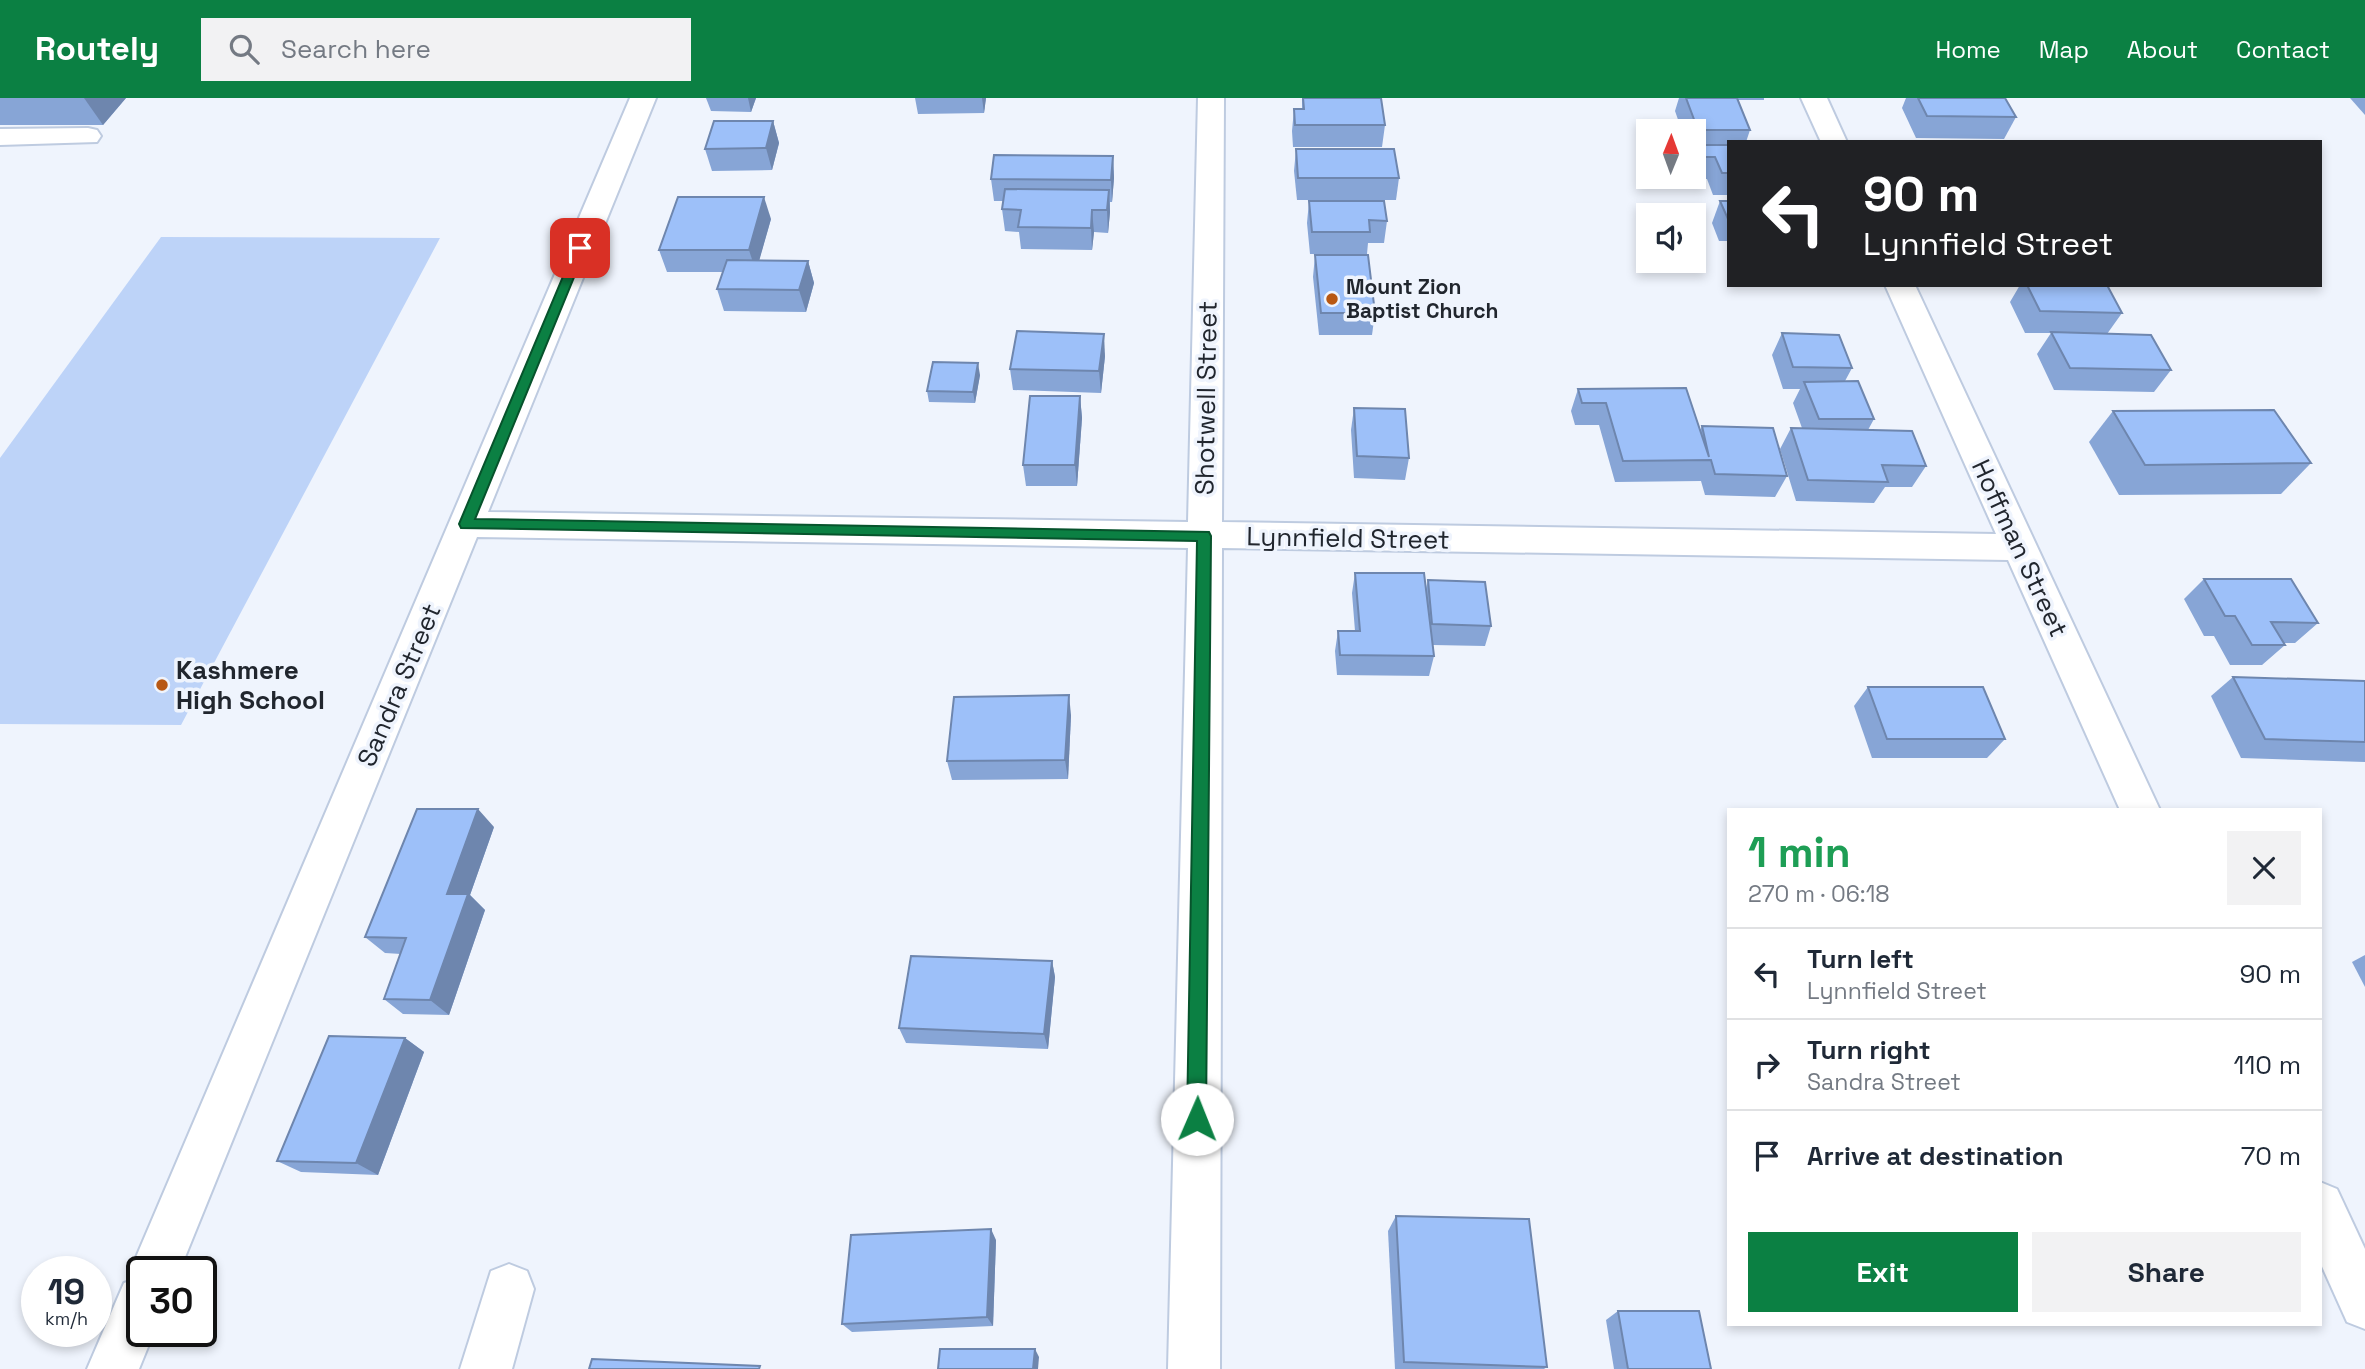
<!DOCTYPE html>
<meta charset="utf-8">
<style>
:root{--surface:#fff;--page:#f2f2f3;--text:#1f2937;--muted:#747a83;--line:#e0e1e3;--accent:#0b8043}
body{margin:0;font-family:"Space Grotesk",sans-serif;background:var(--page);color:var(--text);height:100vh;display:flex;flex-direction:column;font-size:26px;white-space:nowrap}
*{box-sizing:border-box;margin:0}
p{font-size:23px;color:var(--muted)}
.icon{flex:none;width:38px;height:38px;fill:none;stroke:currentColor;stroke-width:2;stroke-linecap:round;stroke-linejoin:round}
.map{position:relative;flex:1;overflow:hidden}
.details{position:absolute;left:1727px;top:710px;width:595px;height:518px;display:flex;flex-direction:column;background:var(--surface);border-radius:0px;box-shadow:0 4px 10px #0003}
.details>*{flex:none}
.top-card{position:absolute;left:1727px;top:42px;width:595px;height:147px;border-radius:0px;box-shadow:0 4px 10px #0003;background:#202124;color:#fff;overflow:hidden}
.needle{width:46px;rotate:1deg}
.fabs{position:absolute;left:1636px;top:21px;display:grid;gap:14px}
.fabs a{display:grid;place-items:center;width:70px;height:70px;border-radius:0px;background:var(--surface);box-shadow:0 4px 10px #0003;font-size:35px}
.speed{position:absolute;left:21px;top:1158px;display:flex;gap:14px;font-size:35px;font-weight:700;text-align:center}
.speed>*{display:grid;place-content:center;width:91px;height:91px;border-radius:50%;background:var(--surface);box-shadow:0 4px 10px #0003;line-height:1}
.speed small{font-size:18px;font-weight:400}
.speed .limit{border:4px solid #111;border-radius:10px;background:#fff;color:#111}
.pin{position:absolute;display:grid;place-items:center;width:60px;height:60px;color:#fff;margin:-30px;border-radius:14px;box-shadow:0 4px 10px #0006}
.me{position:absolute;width:77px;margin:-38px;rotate:1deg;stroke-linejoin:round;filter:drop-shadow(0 0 5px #0008)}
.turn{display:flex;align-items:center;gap:24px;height:147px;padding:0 21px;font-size:32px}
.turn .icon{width:91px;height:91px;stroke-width:2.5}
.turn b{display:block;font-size:49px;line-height:60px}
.round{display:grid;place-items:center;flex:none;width:74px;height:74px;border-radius:0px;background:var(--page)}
.headline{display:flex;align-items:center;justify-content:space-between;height:119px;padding:0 21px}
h1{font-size:42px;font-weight:700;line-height:52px;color:#1e9e55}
.action{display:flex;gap:14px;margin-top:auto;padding:14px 21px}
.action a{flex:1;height:80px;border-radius:0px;background:var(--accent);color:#fff;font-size:28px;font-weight:700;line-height:80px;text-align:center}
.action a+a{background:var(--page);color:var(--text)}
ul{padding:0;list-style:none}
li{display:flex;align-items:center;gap:21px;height:91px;padding:0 21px;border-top:2px solid var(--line)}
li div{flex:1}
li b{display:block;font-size:26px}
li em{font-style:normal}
header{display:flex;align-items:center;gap:42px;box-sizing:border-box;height:98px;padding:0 35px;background:var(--accent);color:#fff}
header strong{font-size:33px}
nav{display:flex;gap:38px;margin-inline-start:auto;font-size:24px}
.search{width:490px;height:63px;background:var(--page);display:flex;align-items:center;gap:18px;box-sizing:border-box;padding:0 24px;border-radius:0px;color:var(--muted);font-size:26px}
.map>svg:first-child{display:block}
.green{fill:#bdd3f8}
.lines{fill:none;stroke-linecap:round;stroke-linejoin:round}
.minor-casing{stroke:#becbe0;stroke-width:4}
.minor{fill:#fff;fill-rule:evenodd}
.wall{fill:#87a5d6}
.shaded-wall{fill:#6e86ae}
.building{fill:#9dc0f9;stroke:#6e86ae;stroke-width:2}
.route{fill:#0b8043;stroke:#07532c;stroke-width:2}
.poi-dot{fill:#b85814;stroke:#eff4fd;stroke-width:2.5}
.labels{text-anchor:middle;stroke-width:7;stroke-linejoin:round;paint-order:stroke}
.far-poi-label{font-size:21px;font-weight:bold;fill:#21262e;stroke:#eff4fd;text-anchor:start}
.street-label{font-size:26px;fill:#21262e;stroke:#eff4fd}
.poi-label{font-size:26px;font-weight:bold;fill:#21262e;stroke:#eff4fd;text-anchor:start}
</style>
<header>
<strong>Routely</strong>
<div class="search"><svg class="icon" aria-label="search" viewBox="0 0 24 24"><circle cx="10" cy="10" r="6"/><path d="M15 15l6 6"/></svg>Search here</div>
<nav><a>Home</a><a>Map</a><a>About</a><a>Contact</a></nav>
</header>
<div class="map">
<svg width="2365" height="1271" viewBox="0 0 2365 1271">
<rect width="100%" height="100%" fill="#eff4fd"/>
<polygon class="green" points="161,139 440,140 181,627 0,626 0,360"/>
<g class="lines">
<g class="minor-casing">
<g id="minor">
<polygon points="630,0 656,0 488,414 1188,424 1198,0 1224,0 1222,424 1996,436 1885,187 1915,187 2160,712 2120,712 2008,462 1222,450 1220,1271 1168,1271 1188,450 477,439 179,1174 142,1174 142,1234 154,1234 139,1271 87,1271 124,1185 133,1182 129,1174 137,1157"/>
<polygon points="1801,0 1827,0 1847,44 1821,44"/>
<polygon points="88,30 97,32 101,38 97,44 0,47 0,31"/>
<polygon points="2320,1084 2337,1091 2365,1151 2365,1231 2347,1224 2320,1164"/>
<polygon points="509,1166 527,1173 534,1191 512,1271 460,1271 491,1173"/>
</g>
</g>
<use href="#minor" class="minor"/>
</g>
<g class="wall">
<polygon points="0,0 126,0 103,27 0,27"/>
<polygon points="706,0 756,0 751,14 711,13"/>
<polygon points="915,0 986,0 984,15 918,16"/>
<polygon points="1302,0 1381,0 1385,27 1382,49 1293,49 1292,33 1294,11 1302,11"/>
<polygon points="1679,0 1764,0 1764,2 1738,2 1750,32 1746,44 1729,44 1729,97 1713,97 1707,81 1694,81 1693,79 1694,79 1694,33 1682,33 1675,13"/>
<polygon points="1906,0 2005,0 2016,19 2004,41 1916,40 1902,10"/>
<polygon points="2350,0 2365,0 2365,17"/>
<polygon points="773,23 779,45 772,72 712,73 705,51"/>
<polygon points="1296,51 1399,80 1396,102 1297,102 1294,73"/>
<polygon points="1113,58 1114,80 1112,104 1110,104 1110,114 1108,135 1094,134 1092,152 1021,151 1019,134 1005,133 1002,111 1003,103 994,103 991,81"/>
<polygon points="1309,103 1387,123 1384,145 1368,145 1367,156 1310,156 1307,125"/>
<polygon points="1720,103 1729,103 1729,143 1719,143 1712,125"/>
<polygon points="771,121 759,162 808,163 814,185 806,214 724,213 717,191 723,174 667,174 659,152"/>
<polygon points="1315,157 1375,215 1372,237 1319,237 1313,179"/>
<polygon points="2020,187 2107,187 2122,215 2107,236 2171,272 2154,294 2054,292 2037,256 2051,235 2025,235 2010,204"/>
<polygon points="1782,235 1852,270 1845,283 1874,321 1868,332 1926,368 1912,389 1885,389 1874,405 1796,403 1780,351 1791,330 1802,330 1793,305 1800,291 1783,291 1772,257"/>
<polygon points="1105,258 1101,295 1013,292 1010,271"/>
<polygon points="980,277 975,305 929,304 927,293"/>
<polygon points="1578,291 1700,333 1702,328 1787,378 1775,399 1705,397 1701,383 1615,384 1599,327 1575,327 1571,313"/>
<polygon points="1080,298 1082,320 1077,388 1026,388 1023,367"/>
<polygon points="1354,310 1409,360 1405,382 1354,380 1351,332"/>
<polygon points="2113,313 2311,365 2281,396 2119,397 2089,344"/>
<polygon points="1355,475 1426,491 1428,482 1491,528 1485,548 1433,547 1434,558 1429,578 1337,577 1335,553 1338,533 1355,533 1352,495"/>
<polygon points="2204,481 2318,525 2295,545 2283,545 2285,547 2262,567 2230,567 2214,538 2204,538 2184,501"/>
<polygon points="2233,579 2365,583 2365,664 2241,660 2211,598"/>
<polygon points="1868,589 2005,641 1987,660 1872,660 1854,608"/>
<polygon points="1071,617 1068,681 952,682 947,663"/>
<polygon points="494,729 470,797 485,812 449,917 403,916 384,901 401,856 385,855 365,839"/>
<polygon points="2365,857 2365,889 2352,864"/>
<polygon points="1052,863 1055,879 1048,951 906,945 899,930"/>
<polygon points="405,940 424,954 378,1077 301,1074 277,1063"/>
<polygon points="1396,1118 1547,1269 1544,1271 1395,1271 1388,1133"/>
<polygon points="996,1142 993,1228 852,1234 842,1226"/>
<polygon points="1618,1213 1711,1271 1614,1271 1606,1222"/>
</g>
<g class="shaded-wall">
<polygon points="84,0 126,0 103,27"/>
<polygon points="748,0 756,0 751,14"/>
<polygon points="982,0 986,0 984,15"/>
<polygon points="773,23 779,45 772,72 766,50"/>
<polygon points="1113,58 1114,80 1112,104 1111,82"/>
<polygon points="1109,92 1110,114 1108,135 1107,112"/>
<polygon points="764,99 771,121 756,174 749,152"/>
<polygon points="1092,112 1094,134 1092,152 1091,130"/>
<polygon points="808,163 814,185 806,214 799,192"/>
<polygon points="1104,236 1105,258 1101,295 1099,273"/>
<polygon points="978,265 980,277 975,305 973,294"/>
<polygon points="1080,298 1082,320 1077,388 1075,367"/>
<polygon points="1069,597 1071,617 1068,681 1065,662"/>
<polygon points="478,711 494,729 470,797 485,812 449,917 430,902 447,796"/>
<polygon points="1052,863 1055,879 1048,951 1044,936"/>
<polygon points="405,940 424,954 378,1077 356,1065"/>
<polygon points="991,1131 996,1142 993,1228 987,1219"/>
<polygon points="1035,1251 1039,1259 1038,1271 1033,1271"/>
</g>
<g class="building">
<polygon points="1303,0 1381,0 1385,27 1295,27 1294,11 1304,11"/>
<polygon points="1686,0 1737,0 1750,32 1698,32"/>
<polygon points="1918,0 2005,0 2016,19 1927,18"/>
<polygon points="714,23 773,23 766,50 705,51"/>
<polygon points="1697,47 1729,47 1729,75 1722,75 1715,59 1701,59"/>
<polygon points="1296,51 1394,51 1399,80 1298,80"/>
<polygon points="994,57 1113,58 1111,82 991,81"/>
<polygon points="1005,91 1109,92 1107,112 1092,112 1091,130 1018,129 1021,112 1002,111"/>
<polygon points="678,99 764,99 749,152 659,152"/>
<polygon points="1309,103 1384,103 1387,123 1369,122 1370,134 1312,134"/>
<polygon points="1720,103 1729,103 1729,121 1728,121"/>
<polygon points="1315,157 1368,157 1375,215 1321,215"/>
<polygon points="727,162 808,163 799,192 717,191"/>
<polygon points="2027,187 2107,187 2122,215 2040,213"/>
<polygon points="1017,233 1104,236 1099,273 1010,271"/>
<polygon points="2051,234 2151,237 2171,272 2070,270"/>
<polygon points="1782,235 1839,237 1852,270 1793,269"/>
<polygon points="933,264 978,265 973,294 927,293"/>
<polygon points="1858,283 1874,321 1819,321 1804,284"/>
<polygon points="1686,290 1709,359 1702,328 1773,330 1787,378 1715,376 1711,362 1623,363 1606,305 1582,305 1578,291"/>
<polygon points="1030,298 1080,298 1075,367 1023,367"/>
<polygon points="1354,310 1405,311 1409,360 1357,358"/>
<polygon points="2274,312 2311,365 2145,367 2113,313"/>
<polygon points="1791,330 1912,333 1926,368 1882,367 1888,384 1808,382"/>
<polygon points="1355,475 1424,475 1434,558 1340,557 1338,533 1360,533"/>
<polygon points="2204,481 2291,481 2318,525 2271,524 2285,547 2252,547 2235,518 2225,518"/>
<polygon points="1428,482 1485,484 1491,528 1432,526"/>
<polygon points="2233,579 2365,583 2365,644 2265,641"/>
<polygon points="1868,589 1983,589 2005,641 1887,641"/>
<polygon points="1069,597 1065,662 947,663 954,599"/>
<polygon points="417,711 478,711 447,796 468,796 430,902 384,901 406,840 365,839"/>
<polygon points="911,858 1052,863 1044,936 899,930"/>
<polygon points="329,938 405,940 356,1065 277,1063"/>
<polygon points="1396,1118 1529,1121 1547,1269 1404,1264"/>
<polygon points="991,1131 987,1219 842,1226 851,1137"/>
<polygon points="1618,1213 1699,1213 1711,1271 1628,1271"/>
<polygon points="940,1251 1035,1251 1033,1271 938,1271"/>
<polygon points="592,1261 760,1268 759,1271 589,1271"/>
</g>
<polygon class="route" points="580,147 586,150 475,421 1209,434 1211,438 1206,1021 1204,1028 1197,1031 1190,1028 1187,1021 1197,443 461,430 459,426 575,150"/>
<g class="poi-dot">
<circle cx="1332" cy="201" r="7"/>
<circle cx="162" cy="587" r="7"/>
</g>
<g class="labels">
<g class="far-poi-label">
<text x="1346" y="196">Mount Zion<tspan x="1346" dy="24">Baptist Church</tspan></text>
</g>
<g class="street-label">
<text transform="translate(1206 300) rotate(-89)" y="9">Shotwell Street</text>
<text transform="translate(1348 440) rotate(1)" y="9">Lynnfield Street</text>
<text transform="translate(2020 450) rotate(65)" y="9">Hoffman Street</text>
<text transform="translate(399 587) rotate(-67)" y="9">Sandra Street</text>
</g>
<g class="poi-label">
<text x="176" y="581">Kashmere<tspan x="176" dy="30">High School</tspan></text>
</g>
</g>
</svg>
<div class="fabs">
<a><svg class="needle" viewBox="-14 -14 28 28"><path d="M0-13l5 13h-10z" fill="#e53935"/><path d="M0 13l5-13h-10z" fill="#747a83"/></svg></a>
<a><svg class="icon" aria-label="sound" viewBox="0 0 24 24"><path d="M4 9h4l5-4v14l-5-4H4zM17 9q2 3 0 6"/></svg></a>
</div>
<div class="speed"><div>19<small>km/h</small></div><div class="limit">30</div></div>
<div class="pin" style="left:580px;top:150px;background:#d93025"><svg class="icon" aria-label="arrive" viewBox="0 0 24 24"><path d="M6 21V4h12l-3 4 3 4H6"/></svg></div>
<svg class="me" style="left:1197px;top:1021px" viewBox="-20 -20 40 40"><circle r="19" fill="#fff"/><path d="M0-13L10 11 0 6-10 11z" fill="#0b8043"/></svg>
<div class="top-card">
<div class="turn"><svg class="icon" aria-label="left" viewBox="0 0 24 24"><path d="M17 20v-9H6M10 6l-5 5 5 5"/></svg><div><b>90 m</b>Lynnfield Street</div></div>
</div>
<section class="details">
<div class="headline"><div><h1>1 min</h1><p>270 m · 06:18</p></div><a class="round"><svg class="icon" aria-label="close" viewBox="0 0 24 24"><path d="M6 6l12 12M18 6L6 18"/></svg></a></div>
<ul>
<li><svg class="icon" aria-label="left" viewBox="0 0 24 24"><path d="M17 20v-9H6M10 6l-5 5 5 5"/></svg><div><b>Turn left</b><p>Lynnfield Street</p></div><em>90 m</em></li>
<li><svg class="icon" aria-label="right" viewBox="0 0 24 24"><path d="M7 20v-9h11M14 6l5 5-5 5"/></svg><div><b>Turn right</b><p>Sandra Street</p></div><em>110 m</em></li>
<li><svg class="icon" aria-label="arrive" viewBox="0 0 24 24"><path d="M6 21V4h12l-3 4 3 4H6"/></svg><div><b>Arrive at destination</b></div><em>70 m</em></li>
</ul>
<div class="action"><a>Exit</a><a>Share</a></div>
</section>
</div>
